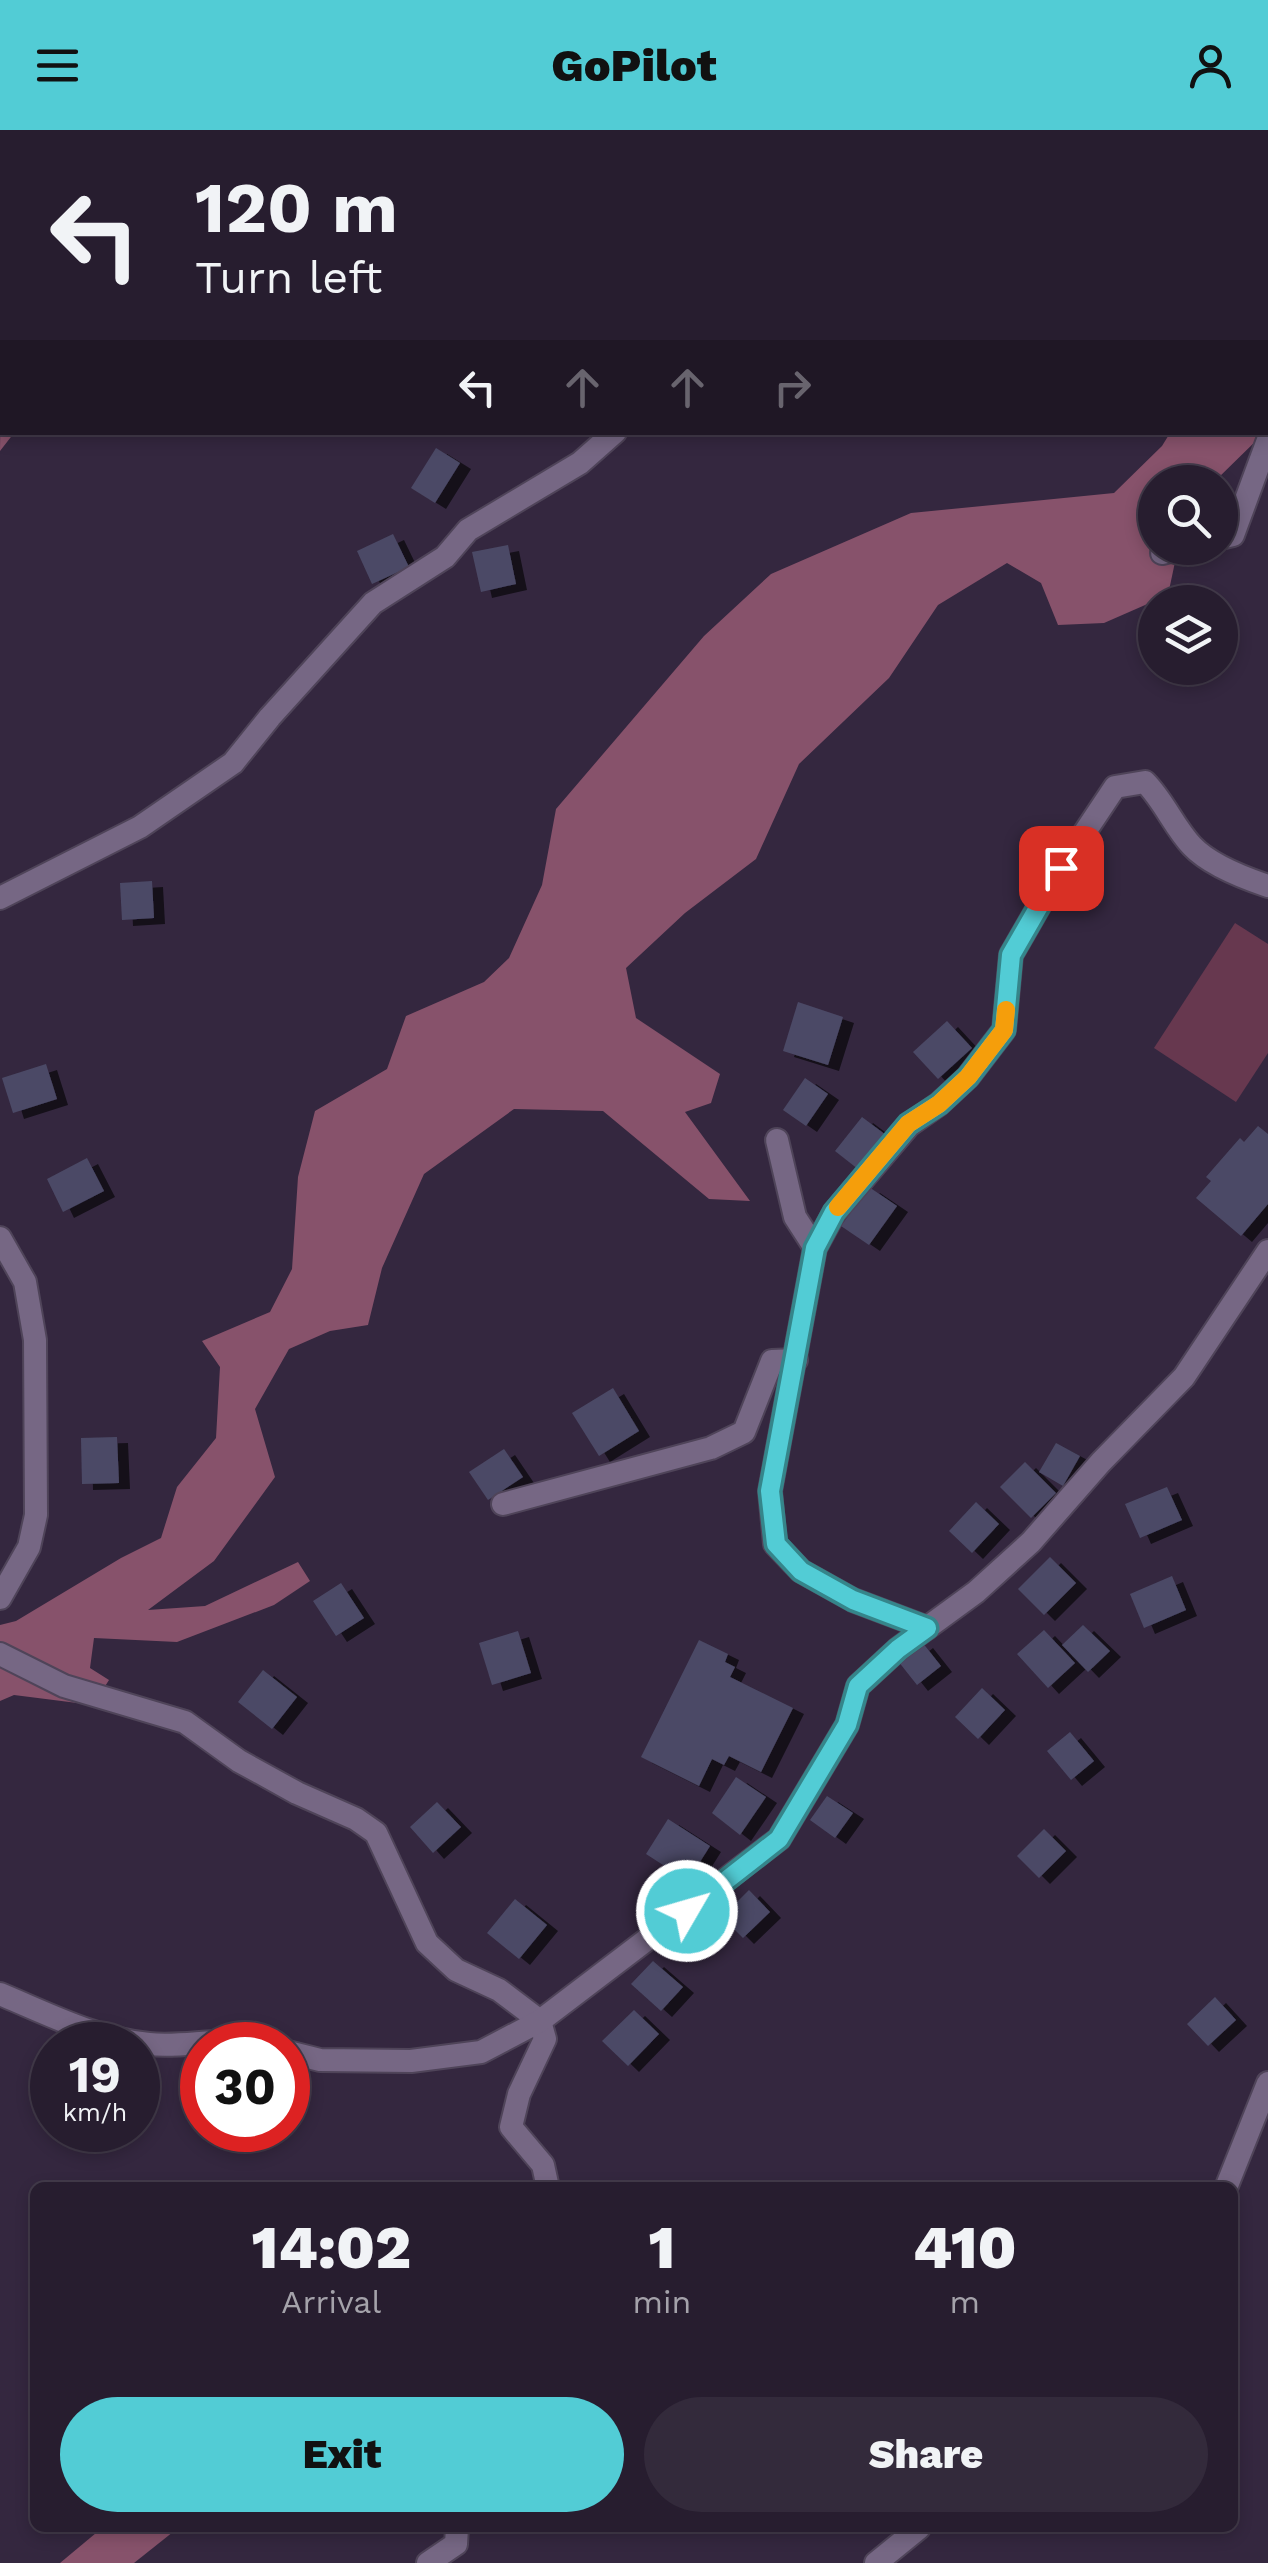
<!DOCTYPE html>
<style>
:root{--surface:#271d2f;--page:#332a3b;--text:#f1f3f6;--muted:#a4a2aa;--line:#433b4b;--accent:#52ccd5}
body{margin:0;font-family:"Work Sans",sans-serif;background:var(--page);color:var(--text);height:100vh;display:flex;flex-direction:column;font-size:38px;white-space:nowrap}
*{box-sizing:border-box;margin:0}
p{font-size:32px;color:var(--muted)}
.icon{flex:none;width:55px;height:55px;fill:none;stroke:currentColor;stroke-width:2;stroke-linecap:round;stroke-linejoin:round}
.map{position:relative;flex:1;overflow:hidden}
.panel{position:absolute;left:30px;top:2052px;width:1208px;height:350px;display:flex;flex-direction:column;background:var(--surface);border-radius:15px;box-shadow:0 5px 15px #0003,0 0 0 2px var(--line)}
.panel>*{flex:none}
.hud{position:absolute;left:0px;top:0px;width:1270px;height:305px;box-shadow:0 5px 15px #0003,0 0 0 2px var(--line);background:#271d2f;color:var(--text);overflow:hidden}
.fabs{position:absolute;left:1138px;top:335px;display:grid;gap:20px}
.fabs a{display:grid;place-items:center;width:100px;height:100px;border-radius:50%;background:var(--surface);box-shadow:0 5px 15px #0003,0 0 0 2px var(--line);font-size:50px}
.speed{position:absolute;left:30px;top:1892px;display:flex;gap:20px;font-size:50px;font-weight:700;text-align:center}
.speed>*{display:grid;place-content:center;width:130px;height:130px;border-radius:50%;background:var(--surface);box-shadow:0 5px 15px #0003,0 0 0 2px var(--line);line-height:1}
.speed small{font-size:25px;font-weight:400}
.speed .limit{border:15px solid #d22;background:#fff;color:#111}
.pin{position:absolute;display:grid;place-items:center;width:85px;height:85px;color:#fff;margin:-42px;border-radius:20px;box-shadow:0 5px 15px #0006}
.me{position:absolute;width:110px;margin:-55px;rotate:52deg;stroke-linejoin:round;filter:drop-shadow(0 0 8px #0008)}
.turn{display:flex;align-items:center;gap:35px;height:210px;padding:0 30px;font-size:45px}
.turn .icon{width:130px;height:130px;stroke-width:2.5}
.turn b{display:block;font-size:70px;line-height:85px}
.lanes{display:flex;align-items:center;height:95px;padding:0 30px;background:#0003;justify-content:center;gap:50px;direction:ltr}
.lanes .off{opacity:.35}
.eta{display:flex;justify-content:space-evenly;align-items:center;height:170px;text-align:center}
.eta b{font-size:60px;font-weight:800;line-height:70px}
.cta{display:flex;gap:20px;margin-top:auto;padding:20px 30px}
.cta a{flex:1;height:115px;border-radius:60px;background:var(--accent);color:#111;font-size:40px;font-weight:800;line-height:115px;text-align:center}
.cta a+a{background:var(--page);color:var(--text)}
header{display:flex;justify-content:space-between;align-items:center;height:130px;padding:0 30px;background:var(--accent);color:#111;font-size:45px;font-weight:800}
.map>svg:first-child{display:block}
.green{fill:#67384f}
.forest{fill:#87526b}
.building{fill:#4b4a66;filter:url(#shadow)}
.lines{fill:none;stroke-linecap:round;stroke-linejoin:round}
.street-casing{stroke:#4f4459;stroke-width:26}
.street{stroke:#766784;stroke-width:22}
.route-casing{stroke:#35858a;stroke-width:25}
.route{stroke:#52ccd5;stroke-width:18}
.slow{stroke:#f59e0b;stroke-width:18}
</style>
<header><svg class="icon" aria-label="menu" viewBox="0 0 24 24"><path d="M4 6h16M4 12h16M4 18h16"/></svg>GoPilot<svg class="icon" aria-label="person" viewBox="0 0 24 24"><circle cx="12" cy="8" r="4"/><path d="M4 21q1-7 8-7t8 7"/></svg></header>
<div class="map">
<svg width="1268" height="2433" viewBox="0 0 1268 2433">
<defs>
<filter id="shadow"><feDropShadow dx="11" dy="6" stdDeviation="0" flood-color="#0009"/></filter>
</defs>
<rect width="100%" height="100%" fill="#34273f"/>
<polygon class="green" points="1235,793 1268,814 1268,923 1236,972 1154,918"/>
<g class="forest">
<polygon points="2,153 2,302 14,303 0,321"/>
<polygon points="1170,303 1264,303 1214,352 1155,352 1155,418 1178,418 1168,465 1104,493 1058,495 1041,453 1007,433 938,475 889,548 799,634 756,729 685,783 626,838 636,888 720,944 711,973 685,982 750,1071 709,1069 603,981 514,979 424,1044 382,1138 368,1195 330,1201 289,1219 255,1279 275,1347 214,1431 148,1480 205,1476 298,1432 310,1451 274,1475 177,1512 94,1508 90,1538 109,1550 93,1575 14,1565 0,1571 0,1495 16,1491 121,1428 161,1408 177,1357 216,1308 220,1237 202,1211 270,1182 292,1139 298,1047 315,981 387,939 406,886 484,852 509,828 542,755 556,679 704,506 771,444 911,383 1114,363 1162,316"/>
<polygon points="102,2398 178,2398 134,2433 60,2433"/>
</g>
<g class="building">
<polygon points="436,318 460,333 435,373 411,358"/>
<polygon points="393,404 409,437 372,454 357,421"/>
<polygon points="508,415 516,454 481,462 472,422"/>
<polygon points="152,751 154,788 122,790 120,753"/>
<polygon points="798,872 843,887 828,935 783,921"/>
<polygon points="947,891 972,918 938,949 913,922"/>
<polygon points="46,934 57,969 13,983 2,948"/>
<polygon points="805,948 828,964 806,996 783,980"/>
<polygon points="862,987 890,1008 863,1043 835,1021"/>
<polygon points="1258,996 1268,1004 1268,1074 1241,1106 1196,1068 1211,1051 1206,1047 1240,1008 1244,1012"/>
<polygon points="87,1028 104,1061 63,1082 47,1049"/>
<polygon points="869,1057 897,1076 869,1115 841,1096"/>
<polygon points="613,1258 639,1301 599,1326 572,1283"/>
<polygon points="117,1307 119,1353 82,1354 81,1308"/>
<polygon points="1056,1313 1080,1326 1063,1356 1039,1342"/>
<polygon points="504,1319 523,1347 488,1370 469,1342"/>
<polygon points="1025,1332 1056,1363 1031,1388 1000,1357"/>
<polygon points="1167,1357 1182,1390 1140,1408 1125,1374"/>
<polygon points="976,1372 999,1394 972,1423 949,1401"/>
<polygon points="1050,1427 1076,1453 1044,1485 1018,1459"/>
<polygon points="1172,1446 1186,1480 1144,1498 1130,1464"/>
<polygon points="341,1453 364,1488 336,1506 313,1471"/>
<polygon points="1083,1495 1110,1521 1088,1542 1062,1515"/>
<polygon points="1044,1500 1075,1533 1048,1558 1017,1524"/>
<polygon points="518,1501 531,1543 492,1555 479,1513"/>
<polygon points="699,1510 728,1524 725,1532 735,1537 730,1547 793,1578 761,1642 729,1626 724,1635 712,1629 699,1656 641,1627"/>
<polygon points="922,1512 941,1536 917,1555 898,1531"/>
<polygon points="263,1540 297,1567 272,1599 238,1572"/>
<polygon points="982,1558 1005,1580 978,1609 955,1587"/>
<polygon points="1070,1602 1094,1631 1071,1650 1047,1621"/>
<polygon points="736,1647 766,1667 740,1705 712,1683"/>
<polygon points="827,1666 853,1683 835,1708 810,1690"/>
<polygon points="437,1672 461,1697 433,1723 410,1697"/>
<polygon points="668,1689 710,1716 688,1751 646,1724"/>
<polygon points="1044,1699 1066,1721 1039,1748 1017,1726"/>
<polygon points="749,1760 770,1782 743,1808 722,1787"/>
<polygon points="515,1769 547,1795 519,1829 487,1803"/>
<polygon points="653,1831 683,1857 661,1881 631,1854"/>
<polygon points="1215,1867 1236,1890 1208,1916 1187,1894"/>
<polygon points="634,1880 659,1904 628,1936 602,1911"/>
</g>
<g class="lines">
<g class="street-casing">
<g id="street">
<polyline points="758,2 758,0"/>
<polyline points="1220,408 1233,405 1268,310"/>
<polyline points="1162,423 1183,418"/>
<polyline points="0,768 140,697 233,633 270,587 373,473 445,427 468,400 580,333 615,302"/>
<polyline points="777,1010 795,1087 815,1118"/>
<polyline points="0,1108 25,1152 35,1210 36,1385 29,1417 0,1468"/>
<polyline points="503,1374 711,1318 744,1302 772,1231 796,1230"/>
<path d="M927,1498L853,1470L801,1441L775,1414L770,1361L815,1118L834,1083L909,995L939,974L968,947L1004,900L1011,825L1061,738L1115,657L1145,652C1164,671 1174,697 1192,716C1209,734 1244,748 1268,756"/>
<polyline points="0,1524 64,1556 185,1592 239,1631 297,1663 356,1689 376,1703 427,1813 456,1840 499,1860 540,1891 545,1909 519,1964 511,1997 543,2035 548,2058"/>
<path d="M0,1864C48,1884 96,1909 149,1914C186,1918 222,1906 259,1915"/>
<polyline points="288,1922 320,1930 411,1931 481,1922 540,1891 779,1709 847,1595 858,1556 898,1519 976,1462 1031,1412 1101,1332 1184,1247 1268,1121"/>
<polyline points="1226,2058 1268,1953"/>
<polyline points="428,2433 456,2414 457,2398"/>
<polyline points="876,2433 919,2398"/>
</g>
</g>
<use href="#street" class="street"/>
</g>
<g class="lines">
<g class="route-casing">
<polyline id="route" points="687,1781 779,1709 847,1595 858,1556 898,1519 927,1498 853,1470 801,1441 776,1414 770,1361 815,1118 834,1082 908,994 939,974 968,947 1004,900 1011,825 1061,738"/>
</g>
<use href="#route" class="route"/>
<polyline class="slow" points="838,1077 908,994 939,974 968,947 1004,900 1006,880"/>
</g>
</svg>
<div class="fabs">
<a><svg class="icon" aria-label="search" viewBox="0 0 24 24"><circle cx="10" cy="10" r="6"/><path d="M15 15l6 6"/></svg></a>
<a><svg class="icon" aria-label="layers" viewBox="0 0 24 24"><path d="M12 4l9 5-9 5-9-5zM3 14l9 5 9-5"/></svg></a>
</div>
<div class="speed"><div>19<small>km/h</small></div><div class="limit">30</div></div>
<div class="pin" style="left:1061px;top:738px;background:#d93025"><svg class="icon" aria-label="arrive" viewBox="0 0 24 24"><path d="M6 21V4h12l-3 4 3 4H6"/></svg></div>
<svg class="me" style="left:687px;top:1781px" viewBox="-20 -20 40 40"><circle r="17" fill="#52ccd5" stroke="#fff" stroke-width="3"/><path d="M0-11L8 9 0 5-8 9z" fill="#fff"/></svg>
<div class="hud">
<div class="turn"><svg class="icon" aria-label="left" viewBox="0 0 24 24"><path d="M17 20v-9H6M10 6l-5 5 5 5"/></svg><div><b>120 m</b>Turn left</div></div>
<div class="lanes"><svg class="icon" aria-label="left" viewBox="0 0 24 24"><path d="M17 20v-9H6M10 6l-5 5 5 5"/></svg><svg class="icon off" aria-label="ahead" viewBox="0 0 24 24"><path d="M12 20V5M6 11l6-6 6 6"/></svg><svg class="icon off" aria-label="ahead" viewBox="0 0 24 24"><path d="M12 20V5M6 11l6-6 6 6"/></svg><svg class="icon off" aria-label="right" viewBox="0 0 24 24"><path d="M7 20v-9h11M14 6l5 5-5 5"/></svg></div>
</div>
<section class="panel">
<div class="eta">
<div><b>14:02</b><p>Arrival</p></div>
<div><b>1</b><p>min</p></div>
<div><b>410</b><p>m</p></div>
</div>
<div class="cta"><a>Exit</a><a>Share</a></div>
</section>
</div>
